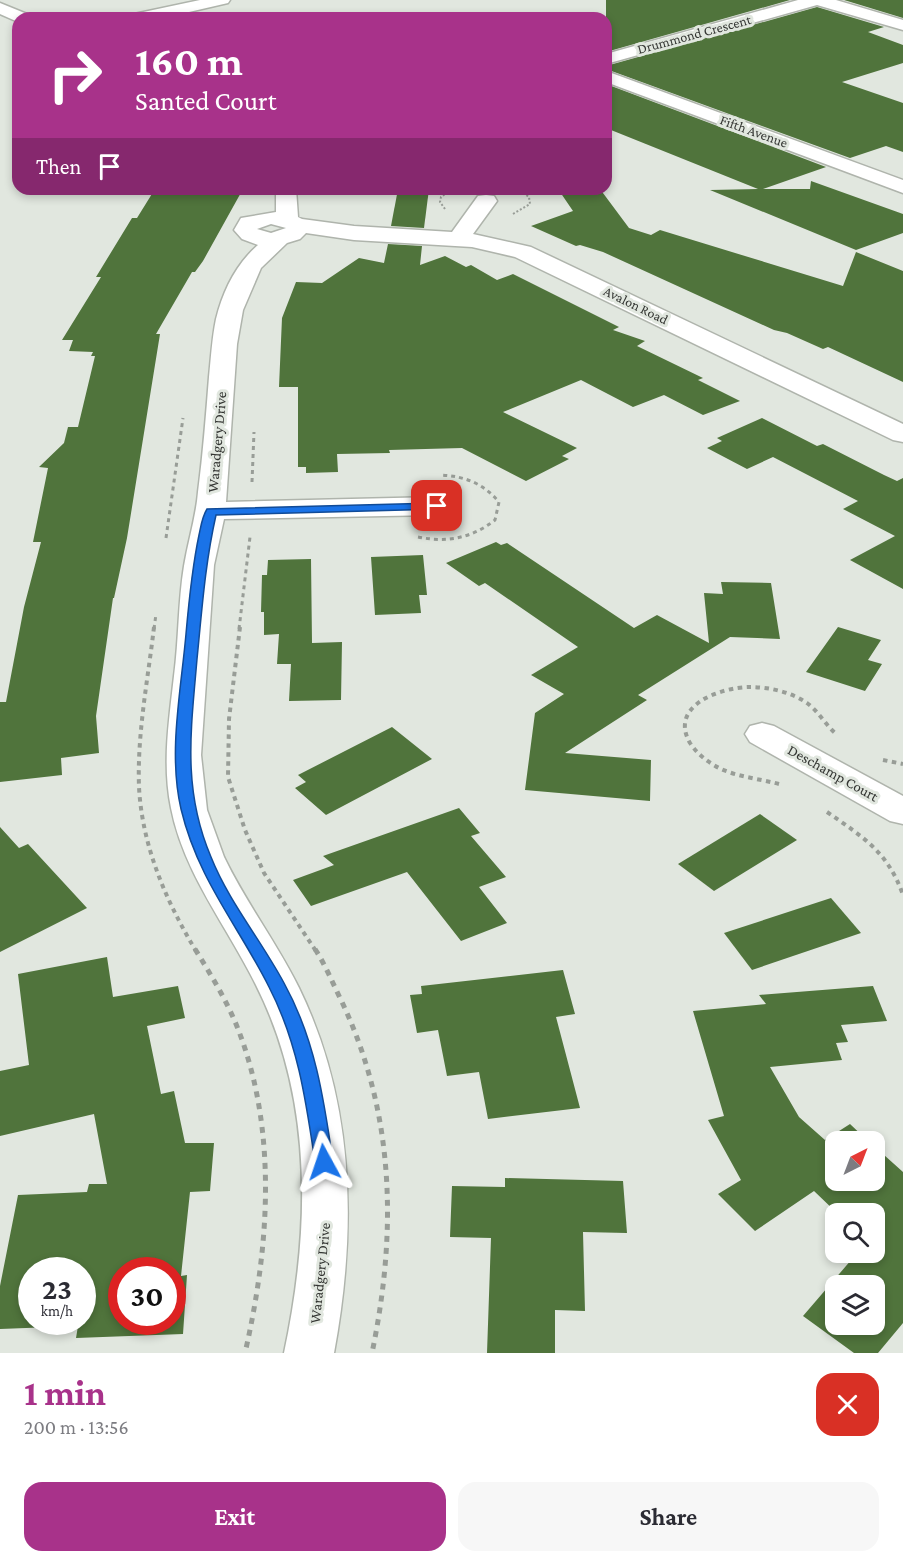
<!DOCTYPE html>
<meta charset="utf-8">
<style>
:root{--surface:#fff;--page:#f7f7f7;--text:#2b2b33;--muted:#7c7c81;--accent:#a8328a}
body{margin:0;font-family:"Crimson Pro",serif;background:var(--page);color:var(--text);height:100vh;display:flex;flex-direction:column;font-size:22px;white-space:nowrap}
*{box-sizing:border-box;margin:0}
p{font-size:20px;color:var(--muted)}
.icon{flex:none;width:33px;height:33px;fill:none;stroke:currentColor;stroke-width:2;stroke-linecap:round;stroke-linejoin:round}
.map{position:relative;height:1353px;overflow:hidden}
.drawer{display:flex;flex-direction:column;background:var(--surface);flex:1}
.drawer>*{flex:none}
.guide{position:absolute;left:12px;top:12px;width:600px;height:183px;border-radius:18px;box-shadow:0 3px 9px #0003;background:#a8328a;color:#fff;overflow:hidden}
.needle{width:39px;rotate:42deg}
.fabs{position:absolute;left:825px;top:1131px;display:grid;gap:12px}
.fabs a{display:grid;place-items:center;width:60px;height:60px;border-radius:12px;background:var(--surface);box-shadow:0 3px 9px #0003;font-size:30px}
.speed{position:absolute;left:18px;top:1257px;display:flex;gap:12px;font-size:30px;font-weight:700;text-align:center}
.speed>*{display:grid;place-content:center;width:78px;height:78px;border-radius:50%;background:var(--surface);box-shadow:0 3px 9px #0003;line-height:1}
.speed small{font-size:15px;font-weight:400}
.speed .limit{border:9px solid #d22;background:#fff;color:#111}
.pin{position:absolute;display:grid;place-items:center;width:51px;height:51px;color:#fff;margin:-26px;border-radius:12px;box-shadow:0 3px 9px #0006}
.me{position:absolute;width:66px;margin:-33px;rotate:355deg;stroke-linejoin:round;filter:drop-shadow(0 0 4px #0008)}
.turn{display:flex;align-items:center;gap:21px;height:126px;padding:0 24px;font-size:27px}
.turn .icon{width:78px;height:78px;stroke-width:2.5}
.turn b{display:block;font-size:42px;line-height:51px}
.then{display:flex;align-items:center;height:57px;padding:0 24px;background:#0003;gap:12px;font-size:22px}
.round{display:grid;place-items:center;flex:none;width:63px;height:63px;border-radius:18px;background:var(--page)}
.headline{display:flex;align-items:center;justify-content:space-between;height:102px;padding:0 24px}
h1{font-size:36px;font-weight:700;line-height:45px;color:var(--accent)}
.action{display:flex;gap:12px;margin-top:auto;padding:12px 24px}
.action a{flex:1;height:69px;border-radius:18px;background:var(--accent);color:#fff;font-size:24px;font-weight:700;line-height:69px;text-align:center}
.action a+a{background:var(--page);color:var(--text)}
.map>svg:first-child{display:block}
.building{fill:#50743c;fill-rule:evenodd}
.lines{fill:none;stroke-linecap:round;stroke-linejoin:round}
.minor-casing{stroke:#afb4ac;stroke-width:3}
.path-far3{stroke:#989d97;stroke-width:2;stroke-dasharray:2 2;stroke-linecap:butt}
.path-far2{stroke:#989d97;stroke-width:3;stroke-dasharray:4 4;stroke-linecap:butt}
.path-far1{stroke:#989d97;stroke-width:4;stroke-dasharray:4.5 4.5;stroke-linecap:butt}
.path{stroke:#989d97;stroke-width:5;stroke-dasharray:6 6;stroke-linecap:butt}
.minor{fill:#fff;fill-rule:evenodd}
.route{fill:#1a73e8;stroke:#114b97;stroke-width:1.5}
.labels{text-anchor:middle;stroke-width:6;stroke-linejoin:round;paint-order:stroke}
.far-street-label{font-size:14px;fill:#343633;stroke:#e1e7df}
.street-label{font-size:15px;fill:#343633;stroke:#e1e7df}
</style>
<div class="map">
<svg width="903" height="1353" viewBox="0 0 903 1353">
<rect width="100%" height="100%" fill="#e1e7df"/>
<g class="building">
<polygon points="606,0 790,0 606,52"/>
<polygon points="844,0 903,0 903,18"/>
<polygon points="817,7 884,27 868,32 903,45 903,63 842,82 903,103 903,152 886,146 850,158 606,69 606,66"/>
<polygon points="606,84 826,167 763,189 810,189 811,181 903,214 903,233 856,250 710,190 758,189 606,128"/>
<polygon points="155,189 243,189 203,261 195,272 192,272 156,334 160,334 127,538 114,598 113,598 96,716 99,753 61,758 62,775 0,782 0,702 6,702 24,607 41,542 33,542 48,468 39,467 64,443 68,427 78,427 95,356 91,356 93,352 69,351 73,340 62,340 101,277 96,277 132,218 137,218"/>
<polygon points="398,189 429,189 424,228 391,226"/>
<polygon points="558,189 600,189 629,228 651,235 660,230 843,286 856,252 903,271 903,382 828,347 823,349 787,333 774,330 603,252 580,245 576,246 531,226 573,211"/>
<polygon points="388,244 422,246 420,265 445,256 466,267 471,265 497,280 513,274 619,327 613,330 645,341 637,346 703,378 698,380 740,401 703,415 664,395 633,407 581,380 503,412 577,448 562,456 569,459 526,481 462,448 389,450 390,453 337,454 338,472 306,473 306,467 298,467 298,387 279,387 282,318 296,282 322,283 359,258 384,263"/>
<polygon points="762,418 817,446 823,444 884,475 897,481 903,478 903,589 850,560 895,536 843,509 858,501 773,457 747,469 707,448 722,441 717,438"/>
<polygon points="496,542 501,545 507,543 634,628 657,615 709,643 704,593 723,594 721,582 771,583 780,639 730,637 638,695 647,700 565,753 651,760 650,801 525,790 535,713 564,694 531,675 578,647 485,583 479,586 446,563"/>
<polygon points="423,555 427,595 419,595 421,613 375,615 371,557"/>
<polygon points="311,559 312,643 342,642 341,700 289,701 291,664 277,664 279,634 264,635 264,612 261,612 262,575 267,575 268,560"/>
<polygon points="838,627 881,640 868,660 882,664 865,691 806,672"/>
<polygon points="392,727 432,759 326,815 295,788 306,782 298,775"/>
<polygon points="459,808 480,833 471,836 506,877 479,887 507,923 461,941 407,872 311,906 293,880 334,865 323,856"/>
<polygon points="760,814 797,840 714,891 678,864"/>
<polygon points="0,827 19,848 28,844 87,908 0,952"/>
<polygon points="831,898 861,933 752,970 724,933"/>
<path d="M107,957L113,997L178,986L185,1018L147,1026L161,1094L174,1091L185,1143H214L210,1191L190,1192L181,1276L187,1275L183,1334L76,1338L78,1326L0,1329V1286L18,1195L87,1192L89,1184H107L94,1114L0,1136V1071L29,1065L18,974ZM32,1270H82V1322H32ZM122,1270H172V1322H122Z"/>
<polygon points="563,970 575,1014 556,1017 580,1108 488,1119 479,1072 447,1076 438,1030 417,1033 410,995 422,994 421,986"/>
<path d="M873,986L887,1021L841,1025L848,1042L836,1043L842,1060L770,1067L799,1117L825,1140L850,1124L869,1142H836V1180H874V1146L903,1172V1323L878,1353H854L803,1316L858,1252H874V1214H838L814,1191L755,1231L718,1194L741,1180L708,1120L724,1116L693,1011L766,1004L759,995ZM836,1286H874V1324H836Z"/>
<polygon points="505,1178 623,1181 627,1233 583,1232 585,1311 555,1310 555,1353 487,1353 491,1238 450,1237 452,1186 505,1187"/>
</g>
<g class="lines">
<g class="minor-casing">
<g id="minor">
<polygon points="200,0 230,0 228,3 163,18 132,18 134,14"/>
<polygon points="798,0 836,0 903,20 903,30 817,5 606,64 606,54"/>
<polygon points="0,3 27,14 29,18 18,18 18,22 0,14"/>
<polygon points="606,71 903,180 903,193 606,82"/>
<path d="M276,189H296L298,217L302,219L354,226L452,232L478,196L486,195L494,196L497,201L473,234L531,247L903,424V442L893,440L515,257L472,247L354,240L306,233L300,239L287,243L261,268L243,310L237,344L226,502L437,497L447,500L451,506L447,512L437,515L224,519L214,565L201,755L207,810L224,857C246,903 277,943 299,988C355,1103 357,1229 334,1353H284C310,1231 314,1100 256,985C227,926 184,874 171,808C162,764 169,720 174,676C179,639 178,602 184,566C188,541 196,517 198,492C203,454 206,415 209,377C211,358 212,338 216,319C223,291 236,264 258,245L242,239L234,230L241,218L276,212ZM271,224L286,228L271,233L257,229Z"/>
<polygon points="762,723 774,726 903,796 903,824 890,821 750,742 745,734 750,726"/>
</g>
</g>
<g class="path-far3">
<polyline points="445,209 440,202 441,197 452,189"/>
<polyline points="513,214 530,204 529,197 518,189"/>
</g>
<g class="path-far2">
<polyline points="252,482 254,432"/>
<path d="M418,537C447,543 472,538 495,520L499,502C483,483 464,476 440,475"/>
<polyline points="166,538 183,418"/>
<polyline points="154,629 156,614"/>
<polyline points="239,629 250,537"/>
</g>
<g class="path-far1">
<path d="M154,627C148,679 137,734 139,787C142,846 166,901 196,951"/>
<polyline points="240,627 229,719 228,777 245,830 264,873 316,951"/>
<polyline points="883,760 903,764"/>
<path d="M779,784C760,779 739,777 721,769C709,763 698,755 690,743C668,705 722,687 750,687C769,687 791,692 807,703C818,711 825,724 835,733"/>
<path d="M827,812C863,837 888,852 903,895"/>
</g>
<g class="path">
<path d="M195,949C211,975 227,1001 238,1029C278,1132 269,1248 245,1353"/>
<path d="M315,949C326,966 333,984 342,1002C395,1115 397,1232 372,1353"/>
</g>
<use href="#minor" class="minor"/>
</g>
<path class="route" d="M437,503L441,504V509L216,515C205,564 202,609 197,659C191,730 182,789 211,857C229,902 261,940 284,983C315,1039 324,1099 333,1162L331,1167L324,1169L317,1167L315,1162C306,1101 298,1043 269,987C238,925 198,880 181,809C168,753 181,691 186,634C189,600 192,568 199,535C201,526 202,517 207,509Z"/>
<g class="labels">
<g class="far-street-label">
<text transform="translate(694 34) rotate(-15)" y="5">Drummond Crescent</text>
<text transform="translate(754 131) rotate(20)" y="5">Fifth Avenue</text>
<text transform="translate(636 305) rotate(26)" y="5">Avalon Road</text>
</g>
<g class="street-label">
<text transform="translate(217 442) rotate(-85)" y="5">Waradgery Drive</text>
<text transform="translate(833 773) rotate(29)" y="5">Deschamp Court</text>
<text transform="translate(320 1273) rotate(-84)" y="5">Waradgery Drive</text>
</g>
</g>
</svg>
<div class="fabs">
<a><svg class="needle" viewBox="-14 -14 28 28"><path d="M0-13l5 13h-10z" fill="#e53935"/><path d="M0 13l5-13h-10z" fill="#7c7c81"/></svg></a>
<a><svg class="icon" aria-label="search" viewBox="0 0 24 24"><circle cx="10" cy="10" r="6"/><path d="M15 15l6 6"/></svg></a>
<a><svg class="icon" aria-label="layers" viewBox="0 0 24 24"><path d="M12 4l9 5-9 5-9-5zM3 14l9 5 9-5"/></svg></a>
</div>
<div class="speed"><div>23<small>km/h</small></div><div class="limit">30</div></div>
<div class="pin" style="left:437px;top:506px;background:#d93025"><svg class="icon" aria-label="arrive" viewBox="0 0 24 24"><path d="M6 21V4h12l-3 4 3 4H6"/></svg></div>
<svg class="me" style="left:324px;top:1162px" viewBox="-20 -20 40 40"><path d="M0-17L14 15 0 8-14 15z" fill="#1a73e8" stroke="#fff" stroke-width="4"/></svg>
<div class="guide">
<div class="turn"><svg class="icon" aria-label="right" viewBox="0 0 24 24"><path d="M7 20v-9h11M14 6l5 5-5 5"/></svg><div><b>160 m</b>Santed Court</div></div>
<div class="then">Then<svg class="icon" aria-label="arrive" viewBox="0 0 24 24"><path d="M6 21V4h12l-3 4 3 4H6"/></svg></div>
</div>
</div>
<section class="drawer">
<div class="headline"><div><h1>1 min</h1><p>200 m · 13:56</p></div><a class="round" style="background:#d93025;color:#fff"><svg class="icon" aria-label="close" viewBox="0 0 24 24"><path d="M6 6l12 12M18 6L6 18"/></svg></a></div>
<div class="action"><a>Exit</a><a>Share</a></div>
</section>
